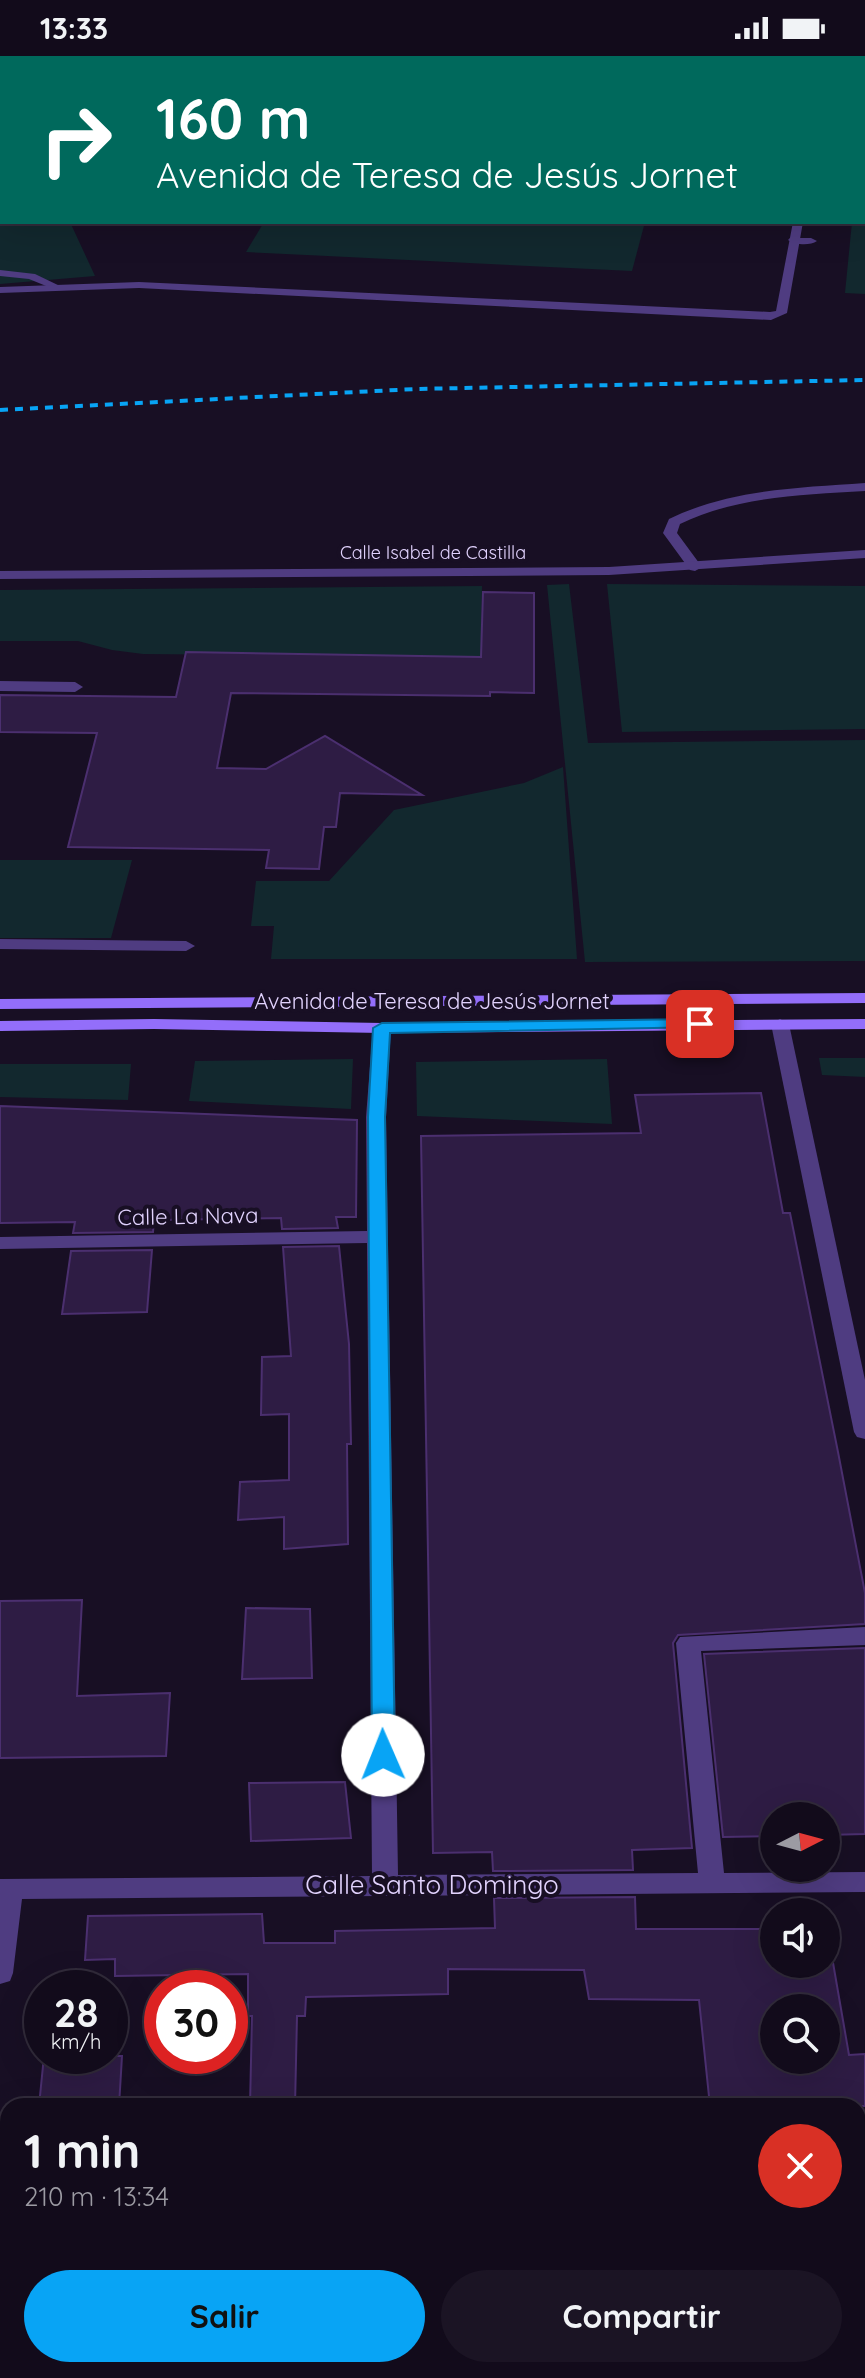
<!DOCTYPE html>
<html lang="es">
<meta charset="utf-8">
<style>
:root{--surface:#120b1b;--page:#1b1424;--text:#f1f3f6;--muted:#9c9ba3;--line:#312b3a;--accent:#08a4f5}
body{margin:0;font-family:Quicksand,sans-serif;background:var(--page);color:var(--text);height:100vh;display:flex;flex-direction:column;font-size:30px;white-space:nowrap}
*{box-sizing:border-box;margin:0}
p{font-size:26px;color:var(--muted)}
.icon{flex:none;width:44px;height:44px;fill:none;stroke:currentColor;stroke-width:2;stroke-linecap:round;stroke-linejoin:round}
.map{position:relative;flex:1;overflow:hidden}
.details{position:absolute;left:0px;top:2042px;width:866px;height:280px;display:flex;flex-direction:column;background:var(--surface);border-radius:24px 24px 0 0;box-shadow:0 8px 32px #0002,0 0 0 2px var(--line)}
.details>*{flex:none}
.banner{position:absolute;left:0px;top:0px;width:866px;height:168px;box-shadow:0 8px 32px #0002,0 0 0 2px var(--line);background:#00695c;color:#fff;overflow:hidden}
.needle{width:52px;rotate:84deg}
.buttons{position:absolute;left:760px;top:1746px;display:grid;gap:16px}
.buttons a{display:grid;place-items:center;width:80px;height:80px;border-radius:50%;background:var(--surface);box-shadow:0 8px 32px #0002,0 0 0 2px var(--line);font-size:40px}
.speed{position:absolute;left:24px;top:1914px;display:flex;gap:16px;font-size:40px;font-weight:700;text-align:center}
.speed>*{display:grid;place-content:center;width:104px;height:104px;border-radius:50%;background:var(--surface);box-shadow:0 8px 32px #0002,0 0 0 2px var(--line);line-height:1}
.speed small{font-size:20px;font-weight:400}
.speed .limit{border:12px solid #d22;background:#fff;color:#111}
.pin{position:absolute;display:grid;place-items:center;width:68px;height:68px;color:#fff;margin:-34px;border-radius:16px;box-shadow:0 4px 12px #0006}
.me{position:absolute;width:88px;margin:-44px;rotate:359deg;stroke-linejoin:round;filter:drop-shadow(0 0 6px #0008)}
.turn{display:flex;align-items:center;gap:28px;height:168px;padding:0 24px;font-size:36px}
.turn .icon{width:104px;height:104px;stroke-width:2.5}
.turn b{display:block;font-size:56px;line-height:68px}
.round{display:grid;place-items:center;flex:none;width:84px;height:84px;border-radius:42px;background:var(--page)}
.head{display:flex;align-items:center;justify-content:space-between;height:136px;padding:0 24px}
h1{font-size:48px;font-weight:700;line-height:60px}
.action{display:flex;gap:16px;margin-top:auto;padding:16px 24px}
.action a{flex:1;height:92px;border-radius:48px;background:var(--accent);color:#111;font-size:32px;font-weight:700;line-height:92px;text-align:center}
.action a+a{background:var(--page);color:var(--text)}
.status{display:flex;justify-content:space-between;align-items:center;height:56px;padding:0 40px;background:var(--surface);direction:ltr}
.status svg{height:22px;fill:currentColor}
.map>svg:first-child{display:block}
.green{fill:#12282e}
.building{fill:#2e1c44;stroke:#4b2f6f;stroke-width:2;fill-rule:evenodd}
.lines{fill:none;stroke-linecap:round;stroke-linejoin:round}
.lane{fill:#4f3c81;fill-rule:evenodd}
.street{fill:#4f3c81;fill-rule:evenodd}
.secondary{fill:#936efa;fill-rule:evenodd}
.highway{fill:#fa527a;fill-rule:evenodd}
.rail{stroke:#08a4f5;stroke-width:4;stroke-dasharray:8 7;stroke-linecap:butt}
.route{fill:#08a4f5;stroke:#056b9f;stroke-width:2}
.labels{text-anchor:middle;stroke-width:8;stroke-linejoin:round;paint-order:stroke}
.far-street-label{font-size:18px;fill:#e2d3fe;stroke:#180f24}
.street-label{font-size:22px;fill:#e2d3fe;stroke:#180f24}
.near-street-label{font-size:26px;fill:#e2d3fe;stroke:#180f24}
</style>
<div class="status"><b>13:33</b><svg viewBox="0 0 49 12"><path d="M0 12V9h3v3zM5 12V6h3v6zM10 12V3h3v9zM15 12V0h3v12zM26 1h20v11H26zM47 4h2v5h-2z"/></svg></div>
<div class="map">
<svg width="865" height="2322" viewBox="0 0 865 2322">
<rect width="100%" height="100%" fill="#180f24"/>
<g class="green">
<polygon points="0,93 2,166 70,166 95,220 0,228"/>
<polygon points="865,141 865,238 845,237 852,166 864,166"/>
<polygon points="264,166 645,166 632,215 246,196"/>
<polygon points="569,528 588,687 865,684 865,905 585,906 547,529"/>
<polygon points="607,528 865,530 865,673 622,676"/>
<polygon points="482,530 481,601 143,598 112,594 78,585 0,585 0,534"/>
<polygon points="563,711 577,903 271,903 274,870 251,870 256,825 329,825 394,754 524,727"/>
<polygon points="0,804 132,804 111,882 0,882"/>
<polygon points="819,1002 865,1002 865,1021 822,1019"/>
<polygon points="353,1003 351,1053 189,1045 195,1005"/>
<polygon points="607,1003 612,1068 417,1060 416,1006"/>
<polygon points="0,1008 131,1008 128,1044 0,1041"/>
</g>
<g class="building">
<polygon points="483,536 534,537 534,637 490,636 490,640 231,637 217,712 266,713 325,680 422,739 340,737 336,771 324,771 319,813 266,812 269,794 68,791 97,677 0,676 0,639 176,641 186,596 481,601"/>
<polygon points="761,1037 783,1157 790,1157 838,1396 865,1537 865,1568 678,1579 673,1587 692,1792 632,1794 633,1814 493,1815 492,1796 433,1797 421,1080 641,1077 635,1039"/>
<polygon points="0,1050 357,1064 356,1161 336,1161 338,1172 282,1173 281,1162 154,1164 153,1176 73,1177 75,1166 0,1167"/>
<polygon points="339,1190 349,1288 351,1388 347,1388 348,1488 284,1493 284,1461 238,1464 240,1426 289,1424 289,1358 261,1359 262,1301 291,1300 283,1191"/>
<polygon points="152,1194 147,1256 62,1258 71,1195"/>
<polygon points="82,1544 77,1640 170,1637 166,1700 0,1702 0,1545"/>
<polygon points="246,1552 310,1553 312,1622 242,1623"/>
<polygon points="865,1592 865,1778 826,1779 826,1760 774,1760 774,1780 723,1781 704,1598"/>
<polygon points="345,1726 351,1782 251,1785 249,1727"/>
<path d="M635,1841L636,1873H774V1908H826L827,1872L849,1999L865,1998V2050H710L699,1944L589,1943L584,1914L448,1913V1938L306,1941L305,1960H297L295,2050H250L252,1960H248V1918L115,1920V1903L85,1904L88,1860L262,1858L264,1887H335V1875L495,1872L494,1842ZM774,1952H826V2004H774Z"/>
<polygon points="44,2000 122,2000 119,2050 39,2050"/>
</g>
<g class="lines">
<g class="lane">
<polygon points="357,0 367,0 368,2 358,2"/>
<rect x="0" y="10" width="2" height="6"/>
<path d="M790,182H811L817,185C810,190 795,189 788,184Z"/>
<polygon points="0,214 35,218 62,231 56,234 29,223 0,220"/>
<path d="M865,427V435C801,439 738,440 680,468L677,477L702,511L695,515L690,514L663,477L669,463C731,433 797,432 865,427Z"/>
<polygon points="0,625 75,626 83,631 75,636 0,635"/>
<polygon points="0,883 186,885 195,890 186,895 0,893"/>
</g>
<g class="street">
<polygon points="272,0 282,0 283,2 273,2"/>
<rect x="0" y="86" width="2" height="6"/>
<rect x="864" y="125" width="1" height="6"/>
<polygon points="793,166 803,166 787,257 771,264 139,232 0,237 0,231 139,226 770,256 776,255"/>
<polygon points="865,494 865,502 609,519 0,523 0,515 609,511"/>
<polygon points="780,963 789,968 865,1324 865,1383 857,1381 854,1376 771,968"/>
<polygon points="382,967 391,972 386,1061 398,1819 698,1817 676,1587 680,1581 865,1571 865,1589 701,1595 724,1817 865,1816 865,1836 22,1843 13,1917 10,1925 0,1928 0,1823 372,1820 367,1187 0,1193 0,1181 367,1175 366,1061 373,972"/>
</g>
<g class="secondary">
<polygon points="865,937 865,947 0,953 0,943"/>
<polygon points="154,963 382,967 865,963 865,973 382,977 154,973 0,975 0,965"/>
</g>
<g class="highway">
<rect x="0" y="75" width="2" height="8"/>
<rect x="864" y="109" width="1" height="8"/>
</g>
<polyline class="rail" points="0,354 415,333 865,324"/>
</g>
<polygon class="route" points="700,963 706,964 708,968 706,971 390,977 385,1061 395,1699 391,1705 383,1707 375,1705 372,1699 368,1061 373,972 382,967"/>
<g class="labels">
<g class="far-street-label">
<text x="433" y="503">Calle Isabel de Castilla</text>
</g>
<g class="street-label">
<text x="432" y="953">Avenida de Teresa de Jesús Jornet</text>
<text transform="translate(188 1160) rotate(-1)" y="8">Calle La Nava</text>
</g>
<g class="near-street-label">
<text x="432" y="1838">Calle Santo Domingo</text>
</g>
</g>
</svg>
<div class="buttons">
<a><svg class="needle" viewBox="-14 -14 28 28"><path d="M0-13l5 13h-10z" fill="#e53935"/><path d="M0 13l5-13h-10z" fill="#9c9ba3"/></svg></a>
<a><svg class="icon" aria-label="sound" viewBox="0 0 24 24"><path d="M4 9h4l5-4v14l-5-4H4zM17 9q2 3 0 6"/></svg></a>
<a><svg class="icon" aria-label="search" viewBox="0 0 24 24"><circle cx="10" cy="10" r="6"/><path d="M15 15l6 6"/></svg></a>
</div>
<div class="speed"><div>28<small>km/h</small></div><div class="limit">30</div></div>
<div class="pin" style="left:700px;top:968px;background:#d93025"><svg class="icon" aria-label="arrive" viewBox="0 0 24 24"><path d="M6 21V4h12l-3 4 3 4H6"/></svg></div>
<svg class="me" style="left:383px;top:1699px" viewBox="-20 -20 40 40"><circle r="19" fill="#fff"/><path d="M0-13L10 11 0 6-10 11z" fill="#08a4f5"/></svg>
<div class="banner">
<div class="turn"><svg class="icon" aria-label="right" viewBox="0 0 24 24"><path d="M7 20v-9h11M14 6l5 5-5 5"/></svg><div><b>160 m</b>Avenida de Teresa de Jesús Jornet</div></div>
</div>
<section class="details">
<div class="head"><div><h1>1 min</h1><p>210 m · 13:34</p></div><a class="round" style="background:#d93025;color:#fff"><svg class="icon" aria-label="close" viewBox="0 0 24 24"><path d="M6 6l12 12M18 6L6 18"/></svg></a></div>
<div class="action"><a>Salir</a><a>Compartir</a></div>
</section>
</div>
